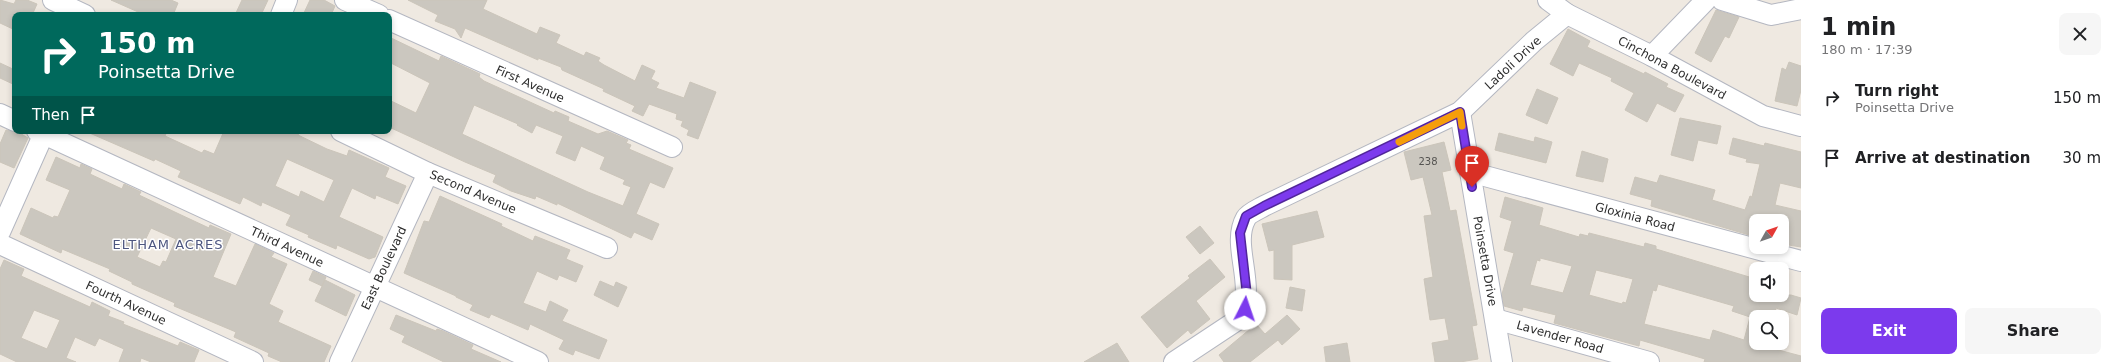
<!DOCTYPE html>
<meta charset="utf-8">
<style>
:root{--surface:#fff;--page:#f6f6f6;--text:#202124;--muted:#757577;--accent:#7c3aed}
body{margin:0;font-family:"DejaVu Sans",sans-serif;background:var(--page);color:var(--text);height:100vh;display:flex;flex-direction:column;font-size:15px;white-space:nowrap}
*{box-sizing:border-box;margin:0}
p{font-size:13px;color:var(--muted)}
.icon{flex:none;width:22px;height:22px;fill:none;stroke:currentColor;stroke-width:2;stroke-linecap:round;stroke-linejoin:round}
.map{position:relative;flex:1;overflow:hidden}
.drawer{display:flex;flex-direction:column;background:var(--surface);width:320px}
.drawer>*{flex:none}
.guide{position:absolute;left:12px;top:12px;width:380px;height:122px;border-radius:8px;box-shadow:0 2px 6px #0003;background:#00695c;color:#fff;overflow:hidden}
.needle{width:26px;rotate:50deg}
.buttons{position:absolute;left:1749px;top:214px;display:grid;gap:8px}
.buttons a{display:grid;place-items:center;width:40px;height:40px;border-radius:8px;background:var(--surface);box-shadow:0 2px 6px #0003;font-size:20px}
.pin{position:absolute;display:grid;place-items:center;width:34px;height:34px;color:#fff;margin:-41px -17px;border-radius:50% 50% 50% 0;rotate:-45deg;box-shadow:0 0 4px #0007}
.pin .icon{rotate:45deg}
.me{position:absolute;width:44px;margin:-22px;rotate:4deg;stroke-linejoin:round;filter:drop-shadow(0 0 3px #0008)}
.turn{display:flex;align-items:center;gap:14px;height:84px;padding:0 20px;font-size:18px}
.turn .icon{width:52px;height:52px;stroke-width:2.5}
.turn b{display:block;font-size:28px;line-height:34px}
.then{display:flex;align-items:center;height:38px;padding:0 20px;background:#0003;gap:8px;font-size:15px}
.round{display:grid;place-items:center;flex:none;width:42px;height:42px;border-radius:8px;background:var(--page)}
.head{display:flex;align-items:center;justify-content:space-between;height:68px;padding:0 20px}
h1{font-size:24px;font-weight:800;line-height:30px}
.cta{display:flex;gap:8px;margin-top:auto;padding:8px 20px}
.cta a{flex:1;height:46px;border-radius:8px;background:var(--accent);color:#fff;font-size:16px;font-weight:800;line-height:46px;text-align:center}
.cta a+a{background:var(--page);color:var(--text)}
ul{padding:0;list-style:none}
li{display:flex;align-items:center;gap:12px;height:60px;padding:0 20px}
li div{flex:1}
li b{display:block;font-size:15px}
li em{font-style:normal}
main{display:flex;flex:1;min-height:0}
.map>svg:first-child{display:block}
.building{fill:#cbc7bf;stroke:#cbc5ba;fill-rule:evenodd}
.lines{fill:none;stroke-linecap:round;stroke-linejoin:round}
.minor-casing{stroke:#b4b7c1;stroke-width:22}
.minor{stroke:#fff;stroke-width:20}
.route-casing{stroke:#51269a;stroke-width:10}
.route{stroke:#7c3aed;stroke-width:7}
.slow{stroke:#f59e0b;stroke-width:7}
.labels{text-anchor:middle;stroke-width:3;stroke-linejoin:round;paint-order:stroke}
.number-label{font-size:10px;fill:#555452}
.street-label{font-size:12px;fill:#2e2e2e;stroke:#fff}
.neighbourhood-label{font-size:13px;letter-spacing:1px;fill:#4d5680;stroke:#fff}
</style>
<main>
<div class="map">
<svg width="1801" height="362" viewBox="0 0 1801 362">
<rect width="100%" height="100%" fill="#efe9e1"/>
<g class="building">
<polygon points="0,0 14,4 16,0 27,0 37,4 33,13 37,15 15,15 15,30 0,23"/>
<polygon points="111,0 171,0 178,3 173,15 145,15"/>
<polygon points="242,0 268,0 261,15 235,15"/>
<polygon points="310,0 324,0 335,6 331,15 303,15"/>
<polygon points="408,0 487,0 483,9 537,34 540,27 560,35 556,43 584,56 586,52 600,58 598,61 604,65 635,81 642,65 655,71 651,79 659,83 656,88 684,98 690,82 716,92 698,139 687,135 689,130 681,126 683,121 676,119 677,114 649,104 643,116 632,111 635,106 603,91 604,89 562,70 561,67 538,58 538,60 465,28 461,38 455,29 435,21 438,15"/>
<polygon points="1716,10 1739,17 1729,38 1725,36 1711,62 1695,53"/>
<polygon points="1568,29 1590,41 1587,47 1644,74 1645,72 1668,84 1666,87 1684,95 1675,112 1657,103 1647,122 1625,110 1634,93 1611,81 1612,78 1579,63 1573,76 1550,64"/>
<path d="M389,37L439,61L441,56L480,74L479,77L484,81L554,113L555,111L569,117L568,121L598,134L607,131L628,140L626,143L631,145L629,149L673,168L664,188L650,182L636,214L659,224L652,240L634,232L631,238L557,203V205L536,196L535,199L511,191L493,182L496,175L465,162L389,127V100L416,113L430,83L389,62ZM474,105L518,124L517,125L532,133L536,125L563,136L556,153L575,161L581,146L605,157L600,169L625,180L623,184L631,187L623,206L588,192L462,134Z"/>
<polygon points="1789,62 1801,66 1801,90 1797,106 1775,101 1782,68 1786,70"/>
<polygon points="0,63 15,70 15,85 0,78"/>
<polygon points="1537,89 1558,98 1547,124 1526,115"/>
<polygon points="1680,118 1721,126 1717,144 1698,140 1693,161 1671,155"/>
<polygon points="6,130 18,132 28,138 14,168 0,162 0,144"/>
<path d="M85,131H167L165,136L202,153L204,150L214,154L224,131H300L298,135L327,149L347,156L349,150L389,168L385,177L406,186L398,204L376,195L375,199L352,188L339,217L383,237L375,257L369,259L337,245L336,249L308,237L309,235L286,225L291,215L262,202L261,206L243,197L240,204L178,177L181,171L155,159L154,161ZM287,159L334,180L324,202L301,191L299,197L275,186Z"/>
<polygon points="1499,133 1534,142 1535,137 1552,142 1546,163 1495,150"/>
<polygon points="1733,138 1764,146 1765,143 1801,152 1801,188 1780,183 1775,205 1801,211 1801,247 1782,244 1782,221 1756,221 1756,237 1651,206 1652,200 1630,194 1635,177 1657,183 1660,175 1715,190 1712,200 1745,210 1750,196 1752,197 1760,164 1746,162 1747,159 1729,154"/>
<polygon points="1444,142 1451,170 1442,172 1450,211 1456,210 1477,325 1472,326 1478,359 1460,362 1435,362 1432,343 1449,340 1445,318 1430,320 1424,279 1433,277 1424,216 1432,215 1423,177 1411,180 1404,152"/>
<polygon points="1582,151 1608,159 1603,182 1576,176"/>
<path d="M56,157L80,168L81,164L92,169L90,174L122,189L124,184L141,192L139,195L179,214L209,228L210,225L231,234L213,277L236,286L255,244L274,253L271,257L287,264L269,304L283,311L278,322L331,346L324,362H282L268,356L269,353L234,337L236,332L174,306L175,303L132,284V282L109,271L110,269L62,249L61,253L20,234L31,208L53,218L54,216L58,217L70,190L46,180ZM151,228L176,239L166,262L163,261L160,267L137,257Z"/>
<polygon points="440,196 502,224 501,226 533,241 535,236 570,250 566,259 583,266 576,282 559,275 557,280 537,271 523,303 546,312 550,301 568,310 562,321 607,340 599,359 575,350 573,355 559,349 564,340 530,324 528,330 491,314 489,318 470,310 473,305 456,297 456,296 404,273 424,221 429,222"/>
<path d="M1505,197L1543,208L1539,225L1579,237L1580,234L1588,236L1589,233L1644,247L1645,243L1656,246V249L1756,279V295H1791L1801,298L1797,315L1776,308L1774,317H1756V344L1801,356V362H1704L1705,359L1640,340L1639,346L1554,323L1556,315L1523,307L1522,311L1504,306L1502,294L1514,253L1504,250L1512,221L1500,217ZM1540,258L1572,266L1563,293L1530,285L1537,260L1540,261ZM1596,270L1633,279L1626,303L1623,302L1622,304L1589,295ZM1658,284L1734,306L1732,311L1750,317L1744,340L1713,330L1710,340L1644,324L1653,290L1656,291Z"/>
<polygon points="1317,211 1324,237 1292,245 1292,280 1274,279 1274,250 1269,251 1262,224"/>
<polygon points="1200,226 1214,243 1200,254 1186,237"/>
<polygon points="1210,259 1225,277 1196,301 1210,319 1191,334 1188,330 1167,348 1141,317 1190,278 1188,276"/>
<path d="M4,260L24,269L21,276L90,307L92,302L110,311L108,316L124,322L123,324L178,346L180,342L199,350L194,362H151L141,358L140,362H119L124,349L99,338L95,346L75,337L66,358L76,362H17L0,354V269ZM34,310L60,320L47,349L21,338Z"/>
<polygon points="313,271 326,277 322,286 309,280"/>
<polygon points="325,280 355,295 346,316 315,301"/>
<polygon points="600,281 614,287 616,282 627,287 618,307 594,295"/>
<polygon points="1290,287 1305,290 1302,311 1286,308"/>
<polygon points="396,315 436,331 437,329 443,331 473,345 471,349 501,362 444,362 402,342 405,336 390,329"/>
<polygon points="1287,315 1300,329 1282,345 1278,340 1250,362 1224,362 1219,355 1256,324 1265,334"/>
<polygon points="1117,343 1129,362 1084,362"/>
<polygon points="1347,343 1350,362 1326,362 1324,347"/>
</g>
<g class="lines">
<g class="minor-casing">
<g id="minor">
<polyline points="53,0 85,15"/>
<polyline points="345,0 379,15"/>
<polyline points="1548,0 1567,14 1652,56 1763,116 1801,126"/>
<polyline points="1722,0 1771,15 1801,9"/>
<polyline points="281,15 287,0"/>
<polyline points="389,20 672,147"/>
<polyline points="1652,56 1706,0"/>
<polyline points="1460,112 1502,362"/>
<polyline points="0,114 15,121"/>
<polyline points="37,131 538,362"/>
<polyline points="341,131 428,173 607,248"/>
<polyline points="1470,172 1801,261"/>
<polyline points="0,232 45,131"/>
<polyline points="0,244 253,362"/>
<polyline points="1495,319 1649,362"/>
<polyline points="340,362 428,173"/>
<path d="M1174,362L1239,319C1258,285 1230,246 1246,218C1249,213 1259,209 1264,206L1460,112L1534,41L1567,14"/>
</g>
</g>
<use href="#minor" class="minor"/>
</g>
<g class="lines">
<g class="route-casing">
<polyline id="route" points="1245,309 1247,296 1240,233 1246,216 1264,206 1460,112 1472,187"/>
</g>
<use href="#route" class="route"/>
<polyline class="slow" points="1399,142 1460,112 1462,126"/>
</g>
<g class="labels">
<g class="number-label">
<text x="1428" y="165">238</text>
</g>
<g class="street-label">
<text transform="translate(1513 63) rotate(-43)" y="4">Ladoli Drive</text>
<text transform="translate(1672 68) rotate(28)" y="4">Cinchona Boulevard</text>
<text transform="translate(530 84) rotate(24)" y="4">First Avenue</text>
<text transform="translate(473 192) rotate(23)" y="4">Second Avenue</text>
<text transform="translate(1635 217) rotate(15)" y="4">Gloxinia Road</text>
<text transform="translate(287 247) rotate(25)" y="4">Third Avenue</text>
<text transform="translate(1485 261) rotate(80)" y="4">Poinsetta Drive</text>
<text transform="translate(384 268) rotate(-65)" y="4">East Boulevard</text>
<text transform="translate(126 303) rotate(25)" y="4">Fourth Avenue</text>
<text transform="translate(1560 337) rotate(16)" y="4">Lavender Road</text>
</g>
<g class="neighbourhood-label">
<text x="168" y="249">ELTHAM ACRES</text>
</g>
</g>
</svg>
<div class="buttons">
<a><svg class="needle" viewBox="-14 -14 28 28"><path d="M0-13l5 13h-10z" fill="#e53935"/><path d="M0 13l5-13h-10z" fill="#757577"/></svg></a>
<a><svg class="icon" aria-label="sound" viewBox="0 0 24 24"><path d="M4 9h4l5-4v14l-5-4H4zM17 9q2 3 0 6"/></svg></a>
<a><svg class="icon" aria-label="search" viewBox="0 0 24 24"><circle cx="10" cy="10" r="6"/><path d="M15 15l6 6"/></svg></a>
</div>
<div class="pin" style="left:1472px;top:187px;background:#d93025"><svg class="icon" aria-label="arrive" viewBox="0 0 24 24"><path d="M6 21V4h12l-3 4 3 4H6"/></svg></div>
<svg class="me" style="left:1245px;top:309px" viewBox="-20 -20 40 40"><circle r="19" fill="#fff"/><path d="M0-13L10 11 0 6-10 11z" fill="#7c3aed"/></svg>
<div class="guide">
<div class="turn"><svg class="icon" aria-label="right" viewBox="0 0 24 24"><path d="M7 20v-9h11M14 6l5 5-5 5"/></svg><div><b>150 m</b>Poinsetta Drive</div></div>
<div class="then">Then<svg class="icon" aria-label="arrive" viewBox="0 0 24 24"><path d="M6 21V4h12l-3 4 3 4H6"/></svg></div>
</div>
</div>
<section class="drawer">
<div class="head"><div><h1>1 min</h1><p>180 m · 17:39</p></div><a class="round"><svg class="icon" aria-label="close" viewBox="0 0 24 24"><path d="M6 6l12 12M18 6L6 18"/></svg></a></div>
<ul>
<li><svg class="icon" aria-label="right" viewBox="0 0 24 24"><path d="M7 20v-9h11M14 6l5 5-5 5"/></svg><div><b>Turn right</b><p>Poinsetta Drive</p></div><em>150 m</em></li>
<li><svg class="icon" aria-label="arrive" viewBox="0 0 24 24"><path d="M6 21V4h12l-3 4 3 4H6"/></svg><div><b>Arrive at destination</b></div><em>30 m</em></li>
</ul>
<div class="cta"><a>Exit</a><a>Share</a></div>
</section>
</main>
